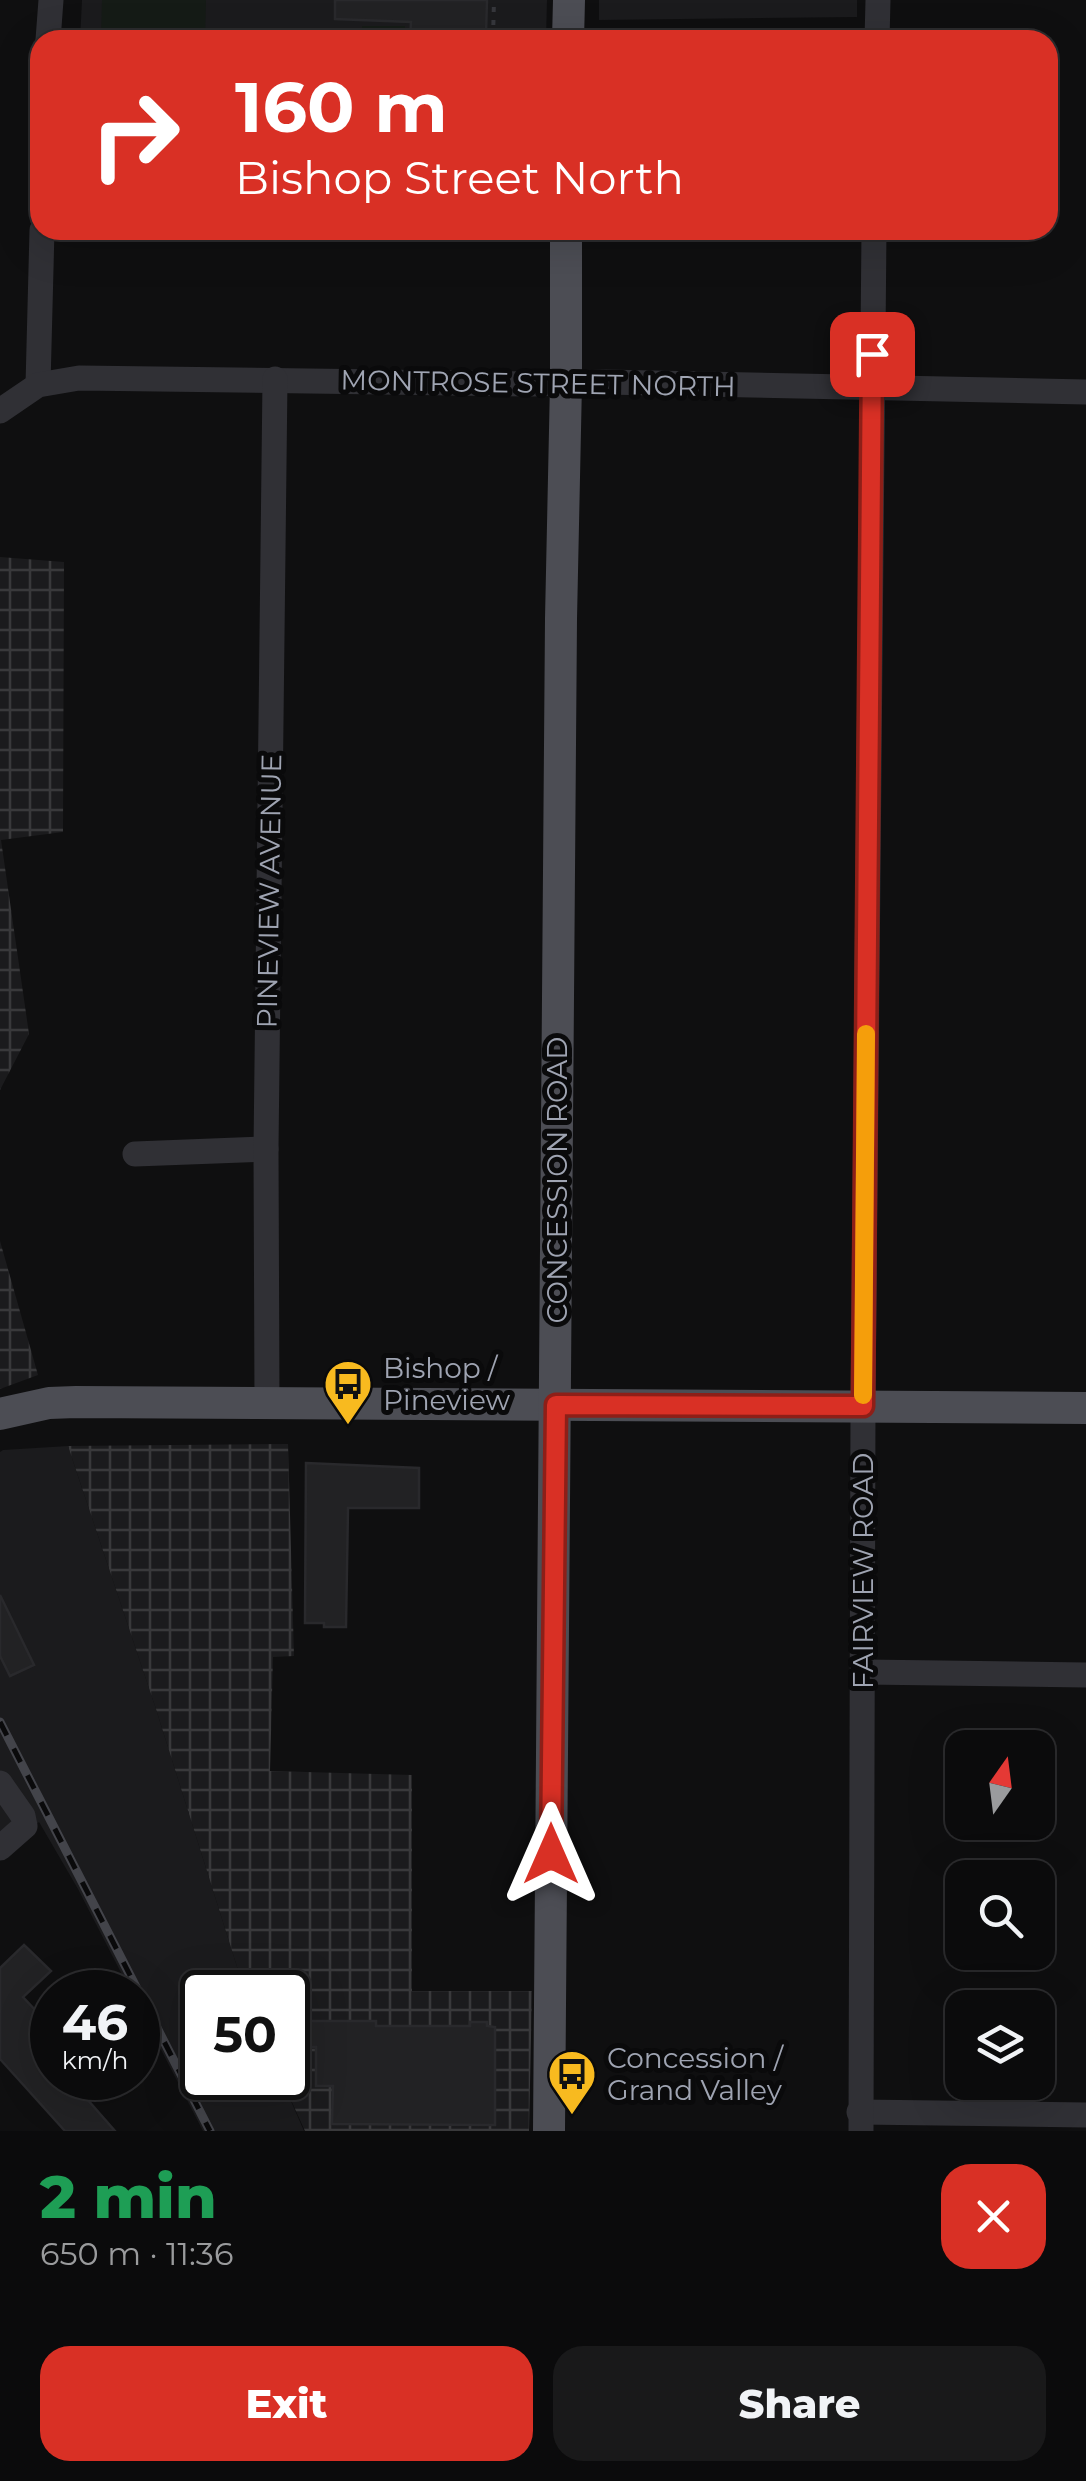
<!DOCTYPE html>
<meta charset="utf-8">
<style>
:root{--surface:#0b0b0c;--page:#19191a;--text:#f1f3f6;--muted:#9a9b9d;--line:#2b2b2d;--accent:#d93025}
body{margin:0;font-family:Montserrat,sans-serif;background:var(--page);color:var(--text);height:100vh;display:flex;flex-direction:column;font-size:38px;white-space:nowrap}
*{box-sizing:border-box;margin:0}
p{font-size:32px;color:var(--muted)}
.icon{flex:none;width:55px;height:55px;fill:none;stroke:currentColor;stroke-width:2;stroke-linecap:round;stroke-linejoin:round}
.map{position:relative;height:2131px;overflow:hidden}
.drawer{display:flex;flex-direction:column;background:var(--surface);flex:1}
.drawer>*{flex:none}
.top-card{position:absolute;left:30px;top:30px;width:1028px;height:210px;border-radius:30px;box-shadow:0 10px 40px #0002,0 0 0 2px var(--line);background:#d93025;color:#fff;overflow:hidden}
.needle{width:65px;rotate:14deg}
.buttons{position:absolute;left:945px;top:1730px;display:grid;gap:20px}
.buttons a{display:grid;place-items:center;width:110px;height:110px;border-radius:20px;background:var(--surface);box-shadow:0 10px 40px #0002,0 0 0 2px var(--line);font-size:50px}
.speed{position:absolute;left:30px;top:1970px;display:flex;gap:20px;font-size:50px;font-weight:700;text-align:center}
.speed>*{display:grid;place-content:center;width:130px;height:130px;border-radius:50%;background:var(--surface);box-shadow:0 10px 40px #0002,0 0 0 2px var(--line);line-height:1}
.speed small{font-size:25px;font-weight:400}
.speed .limit{border:5px solid #111;border-radius:15px;background:#fff;color:#111}
.pin{position:absolute;display:grid;place-items:center;width:85px;height:85px;color:#fff;margin:-42px;border-radius:20px;box-shadow:0 5px 15px #0006}
.me{position:absolute;width:110px;margin:-55px;rotate:0deg;stroke-linejoin:round;filter:drop-shadow(0 0 8px #0008)}
.turn{display:flex;align-items:center;gap:35px;height:210px;padding:0 40px;font-size:45px}
.turn .icon{width:130px;height:130px;stroke-width:2.5}
.turn b{display:block;font-size:70px;line-height:85px}
.round{display:grid;place-items:center;flex:none;width:105px;height:105px;border-radius:30px;background:var(--page)}
.summary{display:flex;align-items:center;justify-content:space-between;height:170px;padding:0 40px}
h1{font-size:60px;font-weight:800;line-height:75px;color:#1e9e55}
.cta{display:flex;gap:20px;margin-top:auto;padding:20px 40px}
.cta a{flex:1;height:115px;border-radius:30px;background:var(--accent);color:#fff;font-size:40px;font-weight:800;line-height:115px;text-align:center}
.cta a+a{background:var(--page);color:var(--text)}
.map>svg:first-child{display:block}
.built{fill:#1b1b1d}
.industrial{fill:url(#industrial-grid)}
.garden{fill:#151b16}
.building{fill:#222224;stroke:#29292c;stroke-width:2.5}
.lines{fill:none;stroke-linecap:round;stroke-linejoin:round}
.path{stroke:#36373c;stroke-width:4;stroke-dasharray:5 8;stroke-linecap:butt}
.minor{stroke:#303035;stroke-width:25}
.major{stroke:#4c4d54;stroke-width:32}
.rail-casing{stroke:#43444a;stroke-width:9}
.rail{stroke:#0a0a0b;stroke-width:5;stroke-dasharray:15;stroke-linecap:butt}
.route-casing{stroke:#8d1f18;stroke-width:25}
.route{stroke:#d93025;stroke-width:18}
.slow{stroke:#f59e0b;stroke-width:18}
.labels{text-anchor:middle;stroke-width:10;stroke-linejoin:round;paint-order:stroke}
.street-label{font-size:28px;fill:#9fa4b2;stroke:#0a0a0b}
.poi-label{font-size:28px;fill:#9fa4b2;stroke:#0a0a0b;text-anchor:start}
</style>
<div class="map">
<svg width="1086" height="2131" viewBox="0 0 1086 2131">
<defs>
<pattern id="industrial-grid" width="8" height="8" patternUnits="userSpaceOnUse" patternTransform="scale(2.5)"><rect width="8" height="8" fill="#1b1b1d"/><path d="M0 4h8M4 0v8" fill="none" stroke="#39393b"/></pattern>
</defs>
<rect width="100%" height="100%" fill="#0f0f10"/>
<g class="built">
<polygon points="82,0 547,0 546,40 80,40"/>
<polygon points="599,0 857,0 857,17 599,20"/>
<polygon points="68,1446 156,1709 245,1992 202,1992 202,2078 281,2078 304,2131 203,2131 138,2005 138,1992 131,1992 78,1889 39,1822 0,1855 0,1452 3,1450"/>
</g>
<g class="industrial">
<polygon points="0,557 64,562 63,832 1,840 29,1034 0,1090"/>
<polygon points="0,1241 38,1375 0,1389"/>
<polygon points="288,1444 294,1656 273,1657 270,1771 412,1775 412,1991 532,1991 529,2131 305,2131 281,2078 288,2078 288,1992 245,1992 156,1709 68,1446"/>
</g>
<g class="garden">
<polygon points="102,0 206,0 205,40 101,40"/>
<rect x="362" y="26" width="43" height="14"/>
</g>
<g class="building">
<polygon points="335,0 487,0 486,34 466,33 465,40 410,40 411,22 335,19"/>
<polygon points="306,1463 419,1468 419,1508 348,1508 346,1627 324,1627 324,1623 305,1623"/>
<polygon points="0,1595 34,1665 10,1676 0,1656"/>
<polygon points="24,1945 51,1971 23,1997 52,2028 52,2078 88,2078 97,2087 87,2099 115,2131 65,2131 0,2059 0,1968"/>
<polygon points="299,2021 376,2021 376,2026 470,2026 470,2022 487,2022 487,2026 495,2027 495,2125 332,2124 333,2086 316,2086 316,2047 299,2047"/>
</g>
<g class="lines">
<g class="path">
<polyline points="469,38 545,40"/>
<polyline points="493,38 494,0"/>
</g>
<g class="minor">
<polyline points="48,40 51,0"/>
<polyline points="877,40 878,0"/>
<polyline points="38,385 42,230"/>
<polyline points="0,411 38,385 79,378 531,384 605,382 1086,392"/>
<polyline points="135,1154 266,1149"/>
<polyline points="267,1403 266,1149 275,379"/>
<polyline points="864,1672 1086,1675"/>
<polyline points="0,1783 23,1816 25,1826 0,1848"/>
<polyline points="859,2112 1086,2115"/>
<polyline points="861,2131 863,1406 874,230"/>
</g>
<g class="major">
<polyline points="568,40 569,0"/>
<polyline points="0,1414 49,1403 76,1402 1086,1408"/>
<polyline points="549,2131 561,619 566,383 566,230"/>
</g>
<g class="rail-casing">
<polyline id="rail" points="0,1722 210,2131"/>
</g>
<use href="#rail" class="rail"/>
</g>
<g class="lines">
<g class="route-casing">
<polyline id="route" points="551,1854 556,1405 863,1406 872,354"/>
</g>
<use href="#route" class="route"/>
<polyline class="slow" points="863,1395 866,1034"/>
</g>
<defs>
<g id="bus-pin" transform="scale(2.5)"><path d="M0 17L-7.5 6A9.5 9.5 0 1 1 7.5 6Z" fill="#f8ba1f" stroke="#0a0a0b"/><path d="M-5-6H5V4H4V6H2V4H-2V6H-4V4H-5ZM-3.5-4V0h7V-4ZM-3.5 1.2v1.5H-2V1.2ZM2 1.2v1.5H3.5V1.2Z" fill="#111"/></g>
</defs>
<g fill-rule="evenodd">
<use href="#bus-pin" x="348" y="1384"/>
<use href="#bus-pin" x="572" y="2074"/>
</g>
<g class="labels">
<g class="street-label">
<text transform="translate(538 383) rotate(1)" y="10">MONTROSE STREET NORTH</text>
<text transform="translate(269 891) rotate(-89)" y="10">PINEVIEW AVENUE</text>
<text transform="translate(557 1180) rotate(-90)" y="10">CONCESSION ROAD</text>
<text transform="translate(863 1571) rotate(-90)" y="10">FAIRVIEW ROAD</text>
</g>
<g class="poi-label">
<text x="383" y="1378">Bishop /<tspan x="383" dy="32">Pineview</tspan></text>
<text x="607" y="2068">Concession /<tspan x="607" dy="32">Grand Valley</tspan></text>
</g>
</g>
</svg>
<div class="buttons">
<a><svg class="needle" viewBox="-14 -14 28 28"><path d="M0-13l5 13h-10z" fill="#e53935"/><path d="M0 13l5-13h-10z" fill="#9a9b9d"/></svg></a>
<a><svg class="icon" aria-label="search" viewBox="0 0 24 24"><circle cx="10" cy="10" r="6"/><path d="M15 15l6 6"/></svg></a>
<a><svg class="icon" aria-label="layers" viewBox="0 0 24 24"><path d="M12 4l9 5-9 5-9-5zM3 14l9 5 9-5"/></svg></a>
</div>
<div class="speed"><div>46<small>km/h</small></div><div class="limit">50</div></div>
<div class="pin" style="left:872px;top:354px;background:#d93025"><svg class="icon" aria-label="arrive" viewBox="0 0 24 24"><path d="M6 21V4h12l-3 4 3 4H6"/></svg></div>
<svg class="me" style="left:551px;top:1854px" viewBox="-20 -20 40 40"><path d="M0-17L14 15 0 8-14 15z" fill="#d93025" stroke="#fff" stroke-width="4"/></svg>
<div class="top-card">
<div class="turn"><svg class="icon" aria-label="right" viewBox="0 0 24 24"><path d="M7 20v-9h11M14 6l5 5-5 5"/></svg><div><b>160 m</b>Bishop Street North</div></div>
</div>
</div>
<section class="drawer">
<div class="summary"><div><h1>2 min</h1><p>650 m · 11:36</p></div><a class="round" style="background:#d93025;color:#fff"><svg class="icon" aria-label="close" viewBox="0 0 24 24"><path d="M6 6l12 12M18 6L6 18"/></svg></a></div>
<div class="cta"><a>Exit</a><a>Share</a></div>
</section>
